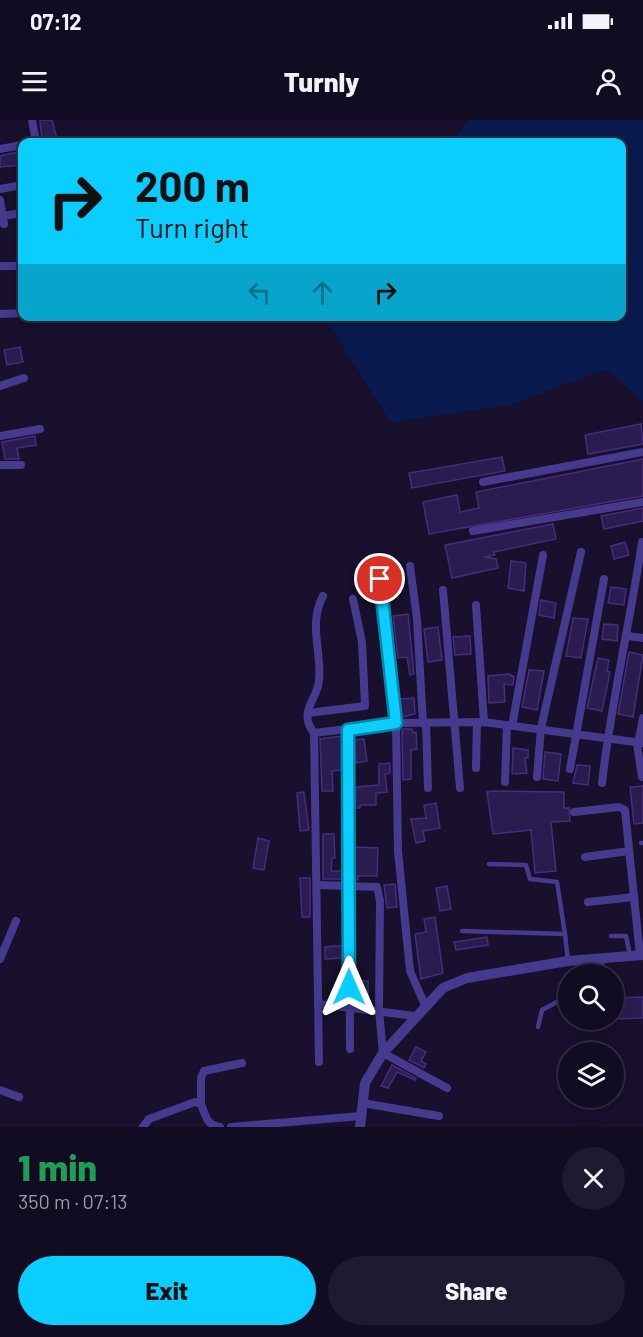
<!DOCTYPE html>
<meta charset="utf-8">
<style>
:root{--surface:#120c22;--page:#1f1a2f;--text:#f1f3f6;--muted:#9c9ba5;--line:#312c40;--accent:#09ceff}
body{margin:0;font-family:Barlow,sans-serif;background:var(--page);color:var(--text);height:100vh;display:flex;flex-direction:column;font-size:22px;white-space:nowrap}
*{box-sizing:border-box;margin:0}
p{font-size:20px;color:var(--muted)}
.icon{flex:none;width:33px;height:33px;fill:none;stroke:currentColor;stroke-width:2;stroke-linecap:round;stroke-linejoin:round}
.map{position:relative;height:1007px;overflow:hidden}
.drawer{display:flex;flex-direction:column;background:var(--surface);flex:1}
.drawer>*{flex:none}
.banner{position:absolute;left:18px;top:18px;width:608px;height:183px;border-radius:12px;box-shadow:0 3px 15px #0003,0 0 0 2px var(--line);background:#09ceff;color:#111;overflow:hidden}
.tools{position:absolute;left:558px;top:844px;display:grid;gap:12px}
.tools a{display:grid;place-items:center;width:66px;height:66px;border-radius:50%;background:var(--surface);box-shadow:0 3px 15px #0003,0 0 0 2px var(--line);font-size:30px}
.pin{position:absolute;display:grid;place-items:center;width:51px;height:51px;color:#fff;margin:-26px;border:3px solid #fff;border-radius:50%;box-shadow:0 2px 6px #0007}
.me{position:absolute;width:66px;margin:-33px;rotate:0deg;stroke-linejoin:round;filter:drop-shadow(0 0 4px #0008)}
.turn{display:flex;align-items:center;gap:21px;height:126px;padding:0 18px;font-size:27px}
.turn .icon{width:78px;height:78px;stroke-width:2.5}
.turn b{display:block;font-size:42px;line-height:51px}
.lanes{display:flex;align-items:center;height:57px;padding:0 18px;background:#0003;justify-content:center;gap:30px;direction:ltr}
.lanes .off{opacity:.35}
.round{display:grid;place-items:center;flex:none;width:63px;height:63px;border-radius:32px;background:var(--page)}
.overview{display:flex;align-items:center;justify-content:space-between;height:102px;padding:0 18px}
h1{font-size:36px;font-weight:800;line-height:45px;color:#1e9e55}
.button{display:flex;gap:12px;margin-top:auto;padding:12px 18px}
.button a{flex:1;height:69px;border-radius:36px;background:var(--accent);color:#111;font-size:24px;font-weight:800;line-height:69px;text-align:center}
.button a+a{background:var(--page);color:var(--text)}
.status{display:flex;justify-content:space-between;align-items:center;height:42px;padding:0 30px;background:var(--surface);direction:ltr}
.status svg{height:16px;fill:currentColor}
header{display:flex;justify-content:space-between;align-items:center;height:78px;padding:0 18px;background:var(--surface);font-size:27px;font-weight:800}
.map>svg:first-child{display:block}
.water{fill:#091b4e}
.building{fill:#2b1c4f;stroke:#442d7c;stroke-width:1.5}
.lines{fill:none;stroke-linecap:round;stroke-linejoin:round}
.service{stroke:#453a8e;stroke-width:4.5}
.minor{stroke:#453a8e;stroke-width:8}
.tertiary{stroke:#453a8e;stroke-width:10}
.route-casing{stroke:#0686a6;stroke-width:15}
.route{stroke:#09ceff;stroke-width:10}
</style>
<div class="status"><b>07:12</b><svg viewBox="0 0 49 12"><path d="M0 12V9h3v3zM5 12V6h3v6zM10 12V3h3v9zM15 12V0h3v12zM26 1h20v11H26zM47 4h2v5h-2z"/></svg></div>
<header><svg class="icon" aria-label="menu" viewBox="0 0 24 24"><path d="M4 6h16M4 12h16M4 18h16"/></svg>Turnly<svg class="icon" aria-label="person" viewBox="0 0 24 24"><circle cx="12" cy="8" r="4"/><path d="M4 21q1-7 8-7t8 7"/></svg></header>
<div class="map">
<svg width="643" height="1007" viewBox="0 0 643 1007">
<rect width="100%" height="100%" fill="#18102d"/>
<polygon class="water" points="469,0 643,0 643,282 607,249 510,285 391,302 324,197 621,196 621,22 451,22"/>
<g class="building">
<polygon points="40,0 52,0 57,19 42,21"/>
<polygon points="22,31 22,45 0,47 0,36"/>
<polygon points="20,227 23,242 7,245 4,230"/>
<polygon points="641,304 643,324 588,334 585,315"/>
<polygon points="35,316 36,325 17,328 19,339 5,339 2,322"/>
<polygon points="502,337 505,351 412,368 409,353"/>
<polygon points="643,339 643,376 429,414 423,382 457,375 460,392 479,388 476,372"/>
<polygon points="643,388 643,401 604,409 601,396"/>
<polygon points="553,404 556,419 494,432 495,435 484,437 496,439 498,448 452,458 445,425"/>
<polygon points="625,422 629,435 614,439 611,426"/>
<polygon points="511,441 526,443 524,471 508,468"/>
<polygon points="611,467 626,469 624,485 608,483"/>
<polygon points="541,480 556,483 554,498 539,495"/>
<polygon points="408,494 414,554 410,555 407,537 398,538 393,496"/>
<polygon points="573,498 588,499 581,538 566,536"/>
<polygon points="604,504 618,505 617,521 602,519"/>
<polygon points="438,507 442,540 428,542 424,509"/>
<polygon points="470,516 471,534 455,535 453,517"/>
<polygon points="629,532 643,535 633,597 618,594"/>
<polygon points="598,538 609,540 607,551 610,552 602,591 587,588"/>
<polygon points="529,550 544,551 537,590 522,587"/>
<polygon points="509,554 514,557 513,565 504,564 505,582 489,583 488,556"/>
<polygon points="414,578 415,594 402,597 400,579"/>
<polygon points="402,609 412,609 413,613 416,612 417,629 411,630 411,659 403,660"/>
<polygon points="342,616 341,650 332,651 333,671 322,671 320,619"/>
<polygon points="364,619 367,641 356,643 354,620"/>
<polygon points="513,628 528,630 528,638 525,638 527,653 512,654"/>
<polygon points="545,632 561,634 558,661 543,659"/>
<polygon points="390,643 390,653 385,654 387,672 376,673 376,685 360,685 360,688 355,688 356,667 379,665 379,644"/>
<polygon points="577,645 590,646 588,665 573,663"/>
<polygon points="643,666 643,703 634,704 630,667"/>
<polygon points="494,671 564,672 564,688 569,688 570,701 551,702 556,751 535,753 531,710 493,714 487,672"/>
<polygon points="304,672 309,710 300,711 297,673"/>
<polygon points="436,683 440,708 423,711 425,721 416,723 411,699 426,698 424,685"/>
<polygon points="323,714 334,714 335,738 332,738 331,751 343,751 343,759 323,759"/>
<polygon points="258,718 269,721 264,750 253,748"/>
<polygon points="355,727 378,728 377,756 358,756 358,760 355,760"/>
<polygon points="300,758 310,758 310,797 302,797"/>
<polygon points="395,764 397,787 387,788 384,765"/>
<polygon points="447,766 451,789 440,791 436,768"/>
<polygon points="435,797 443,853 421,859 415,814 426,812 424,799"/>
<polygon points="487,817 488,825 456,830 454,822"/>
<polygon points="335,826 343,826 343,838 325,839 325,827"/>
<polygon points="358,861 368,861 368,883 356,882"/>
<polygon points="643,877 643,898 616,899 615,878"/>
<polygon points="416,927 426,932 421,941 426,944 424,948 409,940"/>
<polygon points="392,945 416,958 415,960 397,952 388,968 381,966"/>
</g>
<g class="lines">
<g class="service">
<polyline points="641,723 643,723"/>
<polyline points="489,744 526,745 530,759 557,762 565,814"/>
<polyline points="462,811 565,814 568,841"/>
<polyline points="611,816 626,816 630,836"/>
<polyline points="602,838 603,855"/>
<polyline points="538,907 542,890 568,876"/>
</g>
<g class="minor">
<polyline points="32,0 36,22"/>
<polyline points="0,29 22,25"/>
<polyline points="0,69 22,65"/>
<polyline points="0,80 4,104"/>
<polyline points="3,96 22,93"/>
<polyline points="0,146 22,146"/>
<polyline points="0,194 22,193"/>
<polyline points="0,266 24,258"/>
<polyline points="0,316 40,309"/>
<polyline points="0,345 21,345"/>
<polyline points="483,362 643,332"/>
<polyline points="473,411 643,382"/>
<polyline points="410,446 417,499 423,603"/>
<polyline points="380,459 396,603 398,731 410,851 425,885"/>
<polyline points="443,470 460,668"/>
<polyline points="476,485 484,602"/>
<polyline points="628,516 643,518"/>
<polyline points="308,593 365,586 362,522 353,479"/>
<polyline points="426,603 428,668"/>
<polyline points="512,606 543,435"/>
<polyline points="348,610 350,929"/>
<polyline points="314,613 396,603 484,602 643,623"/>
<polyline points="637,624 642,657"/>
<polyline points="638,624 643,598"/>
<polyline points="476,648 477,603"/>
<polyline points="570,649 604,459"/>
<polyline points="537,657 541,608 581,432"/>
<polyline points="505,662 507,605"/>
<path d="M602,663C611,582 630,503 642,422"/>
<polyline points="574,692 619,687 625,690 640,835"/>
<polyline points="585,737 629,731"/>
<polyline points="317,765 377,767 380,781 379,890 383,933 447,968"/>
<polyline points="588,782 634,777"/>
<polyline points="0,839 16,801"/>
<polyline points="318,884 415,896"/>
<path d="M319,942L314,613C297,591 318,580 319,560C322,532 308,503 323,476"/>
<polyline points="0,970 19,977"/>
<polyline points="362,983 439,996"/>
<polyline points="201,984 201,958 204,951 242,943"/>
<path d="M143,1007L149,999L195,982L201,984C206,996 206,1005 220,1007"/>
<polyline points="231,1007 361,996"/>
</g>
<polyline class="tertiary" points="360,1007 365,963 383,933 443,868 467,858 568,841 643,835"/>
</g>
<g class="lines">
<g class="route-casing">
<polyline id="route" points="349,867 348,610 396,603 380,459"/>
</g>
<use href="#route" class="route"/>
</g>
</svg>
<div class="tools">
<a><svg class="icon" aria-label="search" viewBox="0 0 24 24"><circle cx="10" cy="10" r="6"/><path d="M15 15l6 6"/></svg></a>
<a><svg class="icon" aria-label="layers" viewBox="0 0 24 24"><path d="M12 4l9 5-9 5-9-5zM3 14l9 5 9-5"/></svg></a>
</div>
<div class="pin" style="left:380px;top:459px;background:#d93025"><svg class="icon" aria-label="arrive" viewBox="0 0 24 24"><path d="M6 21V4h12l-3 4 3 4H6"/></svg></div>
<svg class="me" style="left:349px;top:867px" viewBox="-20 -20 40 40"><path d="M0-17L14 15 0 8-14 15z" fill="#09ceff" stroke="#fff" stroke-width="4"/></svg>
<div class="banner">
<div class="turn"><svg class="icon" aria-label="right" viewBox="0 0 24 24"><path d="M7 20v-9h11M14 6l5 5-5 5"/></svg><div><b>200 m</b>Turn right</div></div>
<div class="lanes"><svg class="icon off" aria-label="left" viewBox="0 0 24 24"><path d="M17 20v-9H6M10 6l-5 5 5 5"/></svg><svg class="icon off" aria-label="ahead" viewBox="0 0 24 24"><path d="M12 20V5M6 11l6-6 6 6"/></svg><svg class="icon" aria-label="right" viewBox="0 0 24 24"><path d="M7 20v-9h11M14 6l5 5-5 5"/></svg></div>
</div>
</div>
<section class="drawer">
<div class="overview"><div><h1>1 min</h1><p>350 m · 07:13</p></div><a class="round"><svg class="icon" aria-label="close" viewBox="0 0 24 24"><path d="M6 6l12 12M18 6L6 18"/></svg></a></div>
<div class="button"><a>Exit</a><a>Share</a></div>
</section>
